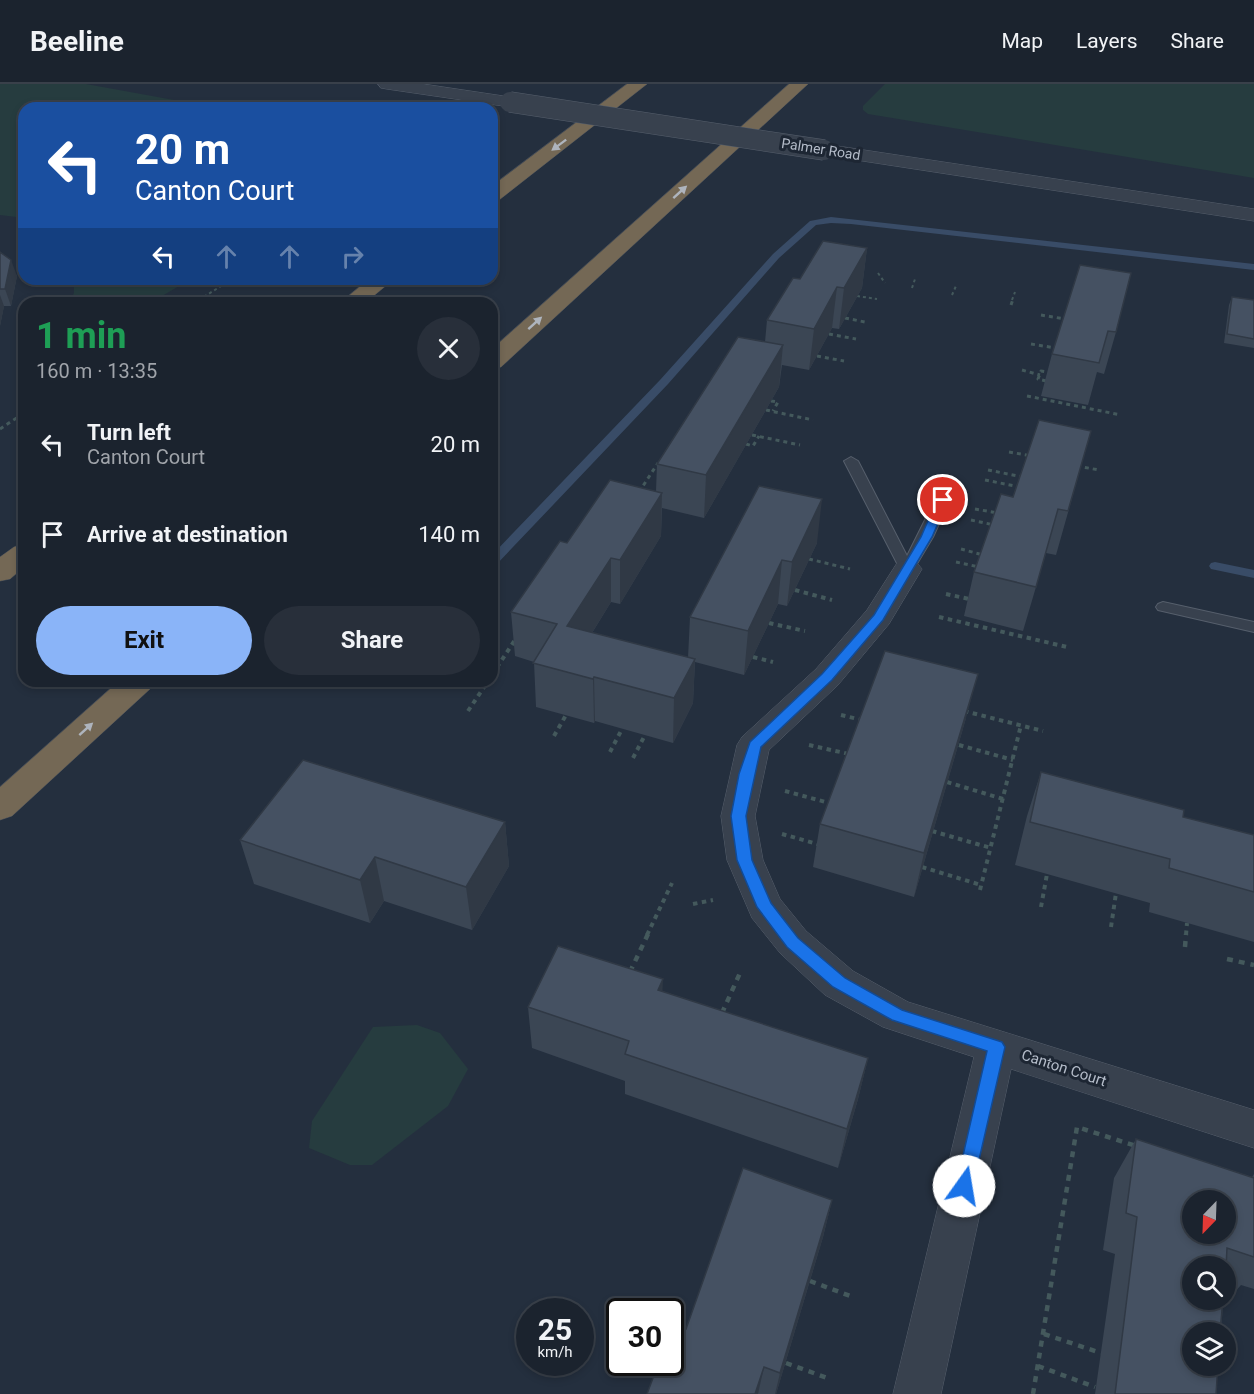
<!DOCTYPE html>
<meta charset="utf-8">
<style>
:root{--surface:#1b232e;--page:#282f3a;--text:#f1f3f6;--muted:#a0a4aa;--line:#39404a;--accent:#8ab4f8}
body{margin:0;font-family:Roboto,sans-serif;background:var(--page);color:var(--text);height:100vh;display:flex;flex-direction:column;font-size:22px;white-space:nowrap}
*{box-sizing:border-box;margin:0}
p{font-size:20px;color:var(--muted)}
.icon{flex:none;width:33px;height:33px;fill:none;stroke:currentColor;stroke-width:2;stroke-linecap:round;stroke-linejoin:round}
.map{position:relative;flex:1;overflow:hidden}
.panel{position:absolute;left:18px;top:213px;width:480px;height:390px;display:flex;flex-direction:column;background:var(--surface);border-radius:18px;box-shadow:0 3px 9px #0003,0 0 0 2px var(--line)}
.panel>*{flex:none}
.top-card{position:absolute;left:18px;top:18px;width:480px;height:183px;border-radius:18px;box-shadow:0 3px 9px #0003,0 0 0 2px var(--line);background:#1a4fa0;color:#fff;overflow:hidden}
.needle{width:39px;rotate:203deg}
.fabs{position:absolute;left:1182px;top:1106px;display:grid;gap:12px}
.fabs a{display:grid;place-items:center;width:54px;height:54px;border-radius:50%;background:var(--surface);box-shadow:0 3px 9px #0003,0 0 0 2px var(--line);font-size:30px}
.speed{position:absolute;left:516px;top:1214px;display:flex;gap:12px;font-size:30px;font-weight:700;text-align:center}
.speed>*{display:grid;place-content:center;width:78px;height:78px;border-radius:50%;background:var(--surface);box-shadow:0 3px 9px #0003,0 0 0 2px var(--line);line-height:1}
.speed small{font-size:15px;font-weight:400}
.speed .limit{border:3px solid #111;border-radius:9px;background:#fff;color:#111}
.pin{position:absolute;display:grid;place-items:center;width:51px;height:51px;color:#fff;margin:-26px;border:3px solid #fff;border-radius:50%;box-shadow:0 2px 6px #0007}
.me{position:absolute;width:66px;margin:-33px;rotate:13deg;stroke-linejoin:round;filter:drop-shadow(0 0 4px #0008)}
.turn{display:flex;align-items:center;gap:21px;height:126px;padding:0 18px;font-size:27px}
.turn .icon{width:78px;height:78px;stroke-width:2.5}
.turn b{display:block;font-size:42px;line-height:51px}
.lanes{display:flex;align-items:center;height:57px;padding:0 18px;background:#0003;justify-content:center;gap:30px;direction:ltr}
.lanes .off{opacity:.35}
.round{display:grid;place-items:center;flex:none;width:63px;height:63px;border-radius:32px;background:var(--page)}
.head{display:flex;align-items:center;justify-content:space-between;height:102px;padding:0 18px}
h1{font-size:36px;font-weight:700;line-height:45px;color:#1e9e55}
.cta{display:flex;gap:12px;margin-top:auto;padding:12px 18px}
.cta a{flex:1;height:69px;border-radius:36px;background:var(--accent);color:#111;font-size:24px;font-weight:700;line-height:69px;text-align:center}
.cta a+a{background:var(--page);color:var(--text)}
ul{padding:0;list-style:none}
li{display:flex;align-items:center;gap:18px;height:90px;padding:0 18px}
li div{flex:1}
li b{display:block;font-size:22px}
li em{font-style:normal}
header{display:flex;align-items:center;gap:36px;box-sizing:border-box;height:84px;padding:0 30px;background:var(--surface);border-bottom:2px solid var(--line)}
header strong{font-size:28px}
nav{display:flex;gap:33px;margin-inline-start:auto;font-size:21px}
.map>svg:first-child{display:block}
.green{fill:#263c3f}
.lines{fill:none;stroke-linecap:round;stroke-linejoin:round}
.stream{fill:#394c67;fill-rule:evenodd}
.service-casing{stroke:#565f6c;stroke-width:2}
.minor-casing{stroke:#565f6c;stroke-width:1}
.tertiary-casing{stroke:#565f6c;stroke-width:1}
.motorway-casing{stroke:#434c59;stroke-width:1}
.path-far3{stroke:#44595c;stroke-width:2;stroke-dasharray:3 3;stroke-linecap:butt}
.path-far2{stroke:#44595c;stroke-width:3;stroke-dasharray:4 4;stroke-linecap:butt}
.path-far1{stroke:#44595c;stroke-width:4;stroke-dasharray:4.5 4.5;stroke-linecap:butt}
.path{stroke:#44595c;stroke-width:4.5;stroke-dasharray:6 6;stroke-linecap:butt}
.service{fill:#38414e;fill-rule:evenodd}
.minor{fill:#38414e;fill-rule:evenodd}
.tertiary{fill:#38414e;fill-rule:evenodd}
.motorway{fill:#746855;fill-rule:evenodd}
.tertiary-bridge-casing{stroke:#565f6c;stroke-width:21;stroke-linecap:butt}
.tertiary-bridge{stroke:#38414e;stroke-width:20}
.wall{fill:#3b4654}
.shaded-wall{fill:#303945}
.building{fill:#455162;stroke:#303945;stroke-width:1.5;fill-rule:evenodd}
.oneway{fill:#aeb4bd}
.route{fill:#1a73e8;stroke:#114b97;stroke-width:1.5}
.labels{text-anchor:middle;stroke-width:6;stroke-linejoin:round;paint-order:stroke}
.far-street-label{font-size:14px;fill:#b4bcc9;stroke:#1d2633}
.street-label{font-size:15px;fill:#b4bcc9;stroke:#1d2633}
</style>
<header>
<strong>Beeline</strong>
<nav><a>Map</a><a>Layers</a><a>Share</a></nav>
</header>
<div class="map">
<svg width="1254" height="1310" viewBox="0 0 1254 1310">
<rect width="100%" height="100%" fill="#242f3e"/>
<g class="green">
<polygon points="0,0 86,0 218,24 24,24 24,137 16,133 0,131"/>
<polygon points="885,0 1254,0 1254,94 868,30 863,26 863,22"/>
<polygon points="74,195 191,195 150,219 69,219 74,209"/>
<polygon points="417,941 440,949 468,985 448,1022 372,1081 350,1081 309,1064 312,1037 373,943"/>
</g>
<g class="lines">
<g class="stream">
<polygon points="831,133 1254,180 1254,186 851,140 831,139 816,141 779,174 668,300 496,481 492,482 492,471 660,296 773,170 810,137"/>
<polygon points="1215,478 1254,486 1254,494 1211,485 1209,482 1211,479"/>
</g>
<g class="service-casing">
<g id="service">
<polygon points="851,373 858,377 907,472 944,398 951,394 958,398 933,453 912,488 902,488 900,485 844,377"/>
<polygon points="1163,518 1254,538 1254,548 1158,526 1156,523 1158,520"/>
</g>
</g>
<g class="minor-casing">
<polygon id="minor" points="907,476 917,479 922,485 889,540 838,601 769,666 755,732 763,776 780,815 806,847 853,887 908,918 1254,1026 1254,1064 1011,985 941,1310 893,1310 974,973 883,943 825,911 780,869 752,834 727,776 721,732 737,661 742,653 816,585 867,526 897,479"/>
</g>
<g class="tertiary-casing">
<g id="tertiary">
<polygon points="378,0 423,0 510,13 516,14 519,18 516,22 510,23 387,5 381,4"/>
<polygon points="824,60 1254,125 1254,137 817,70 814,66 817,62"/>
</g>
</g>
<g class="motorway-casing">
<g id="motorway">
<polygon points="627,0 647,0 499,116 492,118 492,102"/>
<polygon points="789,0 808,0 501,283 492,285 492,265"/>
<polygon points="369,195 394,195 365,219 340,219"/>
<polygon points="24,460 24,483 10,495 0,497 0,473 14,463"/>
<polygon points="119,597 155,597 150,605 12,732 0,736 0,703"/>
</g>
</g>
<g class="path-far3">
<polyline points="492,55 501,49"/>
<polyline points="878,189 885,199"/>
<polyline points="912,204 915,195"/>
<polyline points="952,211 956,202"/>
<polyline points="857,212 877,215"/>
<polyline points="199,216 232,195"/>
<polyline points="1012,216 1015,208"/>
</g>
<g class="path-far2">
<polyline points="195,219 201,215"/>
<polyline points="1011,221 1013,215"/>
<polyline points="1041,231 1065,235"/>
<polyline points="845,234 865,238"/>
<polyline points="829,250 856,255"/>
<polyline points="1031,260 1056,264"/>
<polyline points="817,272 844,277"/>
<polyline points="1022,286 1040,291"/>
<polyline points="1046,297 1038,295 1041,287 1049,288"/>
<polyline points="1027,312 1121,331"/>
<polyline points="771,317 778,318 773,327"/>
<polyline points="766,326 813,336"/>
<polyline points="0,345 24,329"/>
<polyline points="752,351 800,361"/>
<polyline points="746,360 753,362 759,352"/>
<polyline points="1009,368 1032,372"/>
<polyline points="1077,382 1099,386"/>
<polyline points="988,386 1023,393"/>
<polyline points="985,396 1020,403"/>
<polyline points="639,408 658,379"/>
<polyline points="975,425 998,429"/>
<polyline points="971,436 994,441"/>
<polyline points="961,465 983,471"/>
<polyline points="809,475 850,485"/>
<polyline points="956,478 979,483"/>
</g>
<g class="path-far1">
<polyline points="795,506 832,516"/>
<polyline points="946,510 969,515"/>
<polyline points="939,533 1067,563"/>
<polyline points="769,539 805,547"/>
<polyline points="753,573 773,578"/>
<polyline points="492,591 515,556"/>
<polyline points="468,627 488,597"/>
<polyline points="964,627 1043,647"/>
<polyline points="841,631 862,636"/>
<polyline points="554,652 566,631"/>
<polyline points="809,661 849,670"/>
<polyline points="959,661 1013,676"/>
<polyline points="610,668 622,645"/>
<polyline points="633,674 645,651"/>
<polyline points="947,698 1003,715"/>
<polyline points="785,707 833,720"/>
<polyline points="932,747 991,764"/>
<polyline points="782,750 821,761"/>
<polyline points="922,783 981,801"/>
<polyline points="980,806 1021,641"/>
<polyline points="693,820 713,816"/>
<polyline points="1041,823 1047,790"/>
<polyline points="1111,843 1116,809"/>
<polyline points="647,851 672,799"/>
<polyline points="1186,851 1187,839"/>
</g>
<g class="path">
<polyline points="1185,863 1186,850"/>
<polyline points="1227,875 1254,881"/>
<polyline points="630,888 648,850"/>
<polyline points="722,929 740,889"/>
<polyline points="810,1197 853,1213"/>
<polyline points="1044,1250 1101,1269"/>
<polyline points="786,1279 830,1295"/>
<polyline points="1038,1282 1095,1303"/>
<polyline points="1033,1310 1077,1043 1136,1062"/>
</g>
<use href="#service" class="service"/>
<use href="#minor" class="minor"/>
<use href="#tertiary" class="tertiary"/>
<use href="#motorway" class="motorway"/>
<g class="tertiary-bridge-casing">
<polyline id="tertiary-bridge" points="510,18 824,66"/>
</g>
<use href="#tertiary-bridge" class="tertiary-bridge"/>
</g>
<g class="wall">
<polygon points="867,164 862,204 839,245 832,244 809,286 782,281 779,303 704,434 662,424 661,452 620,520 611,518 592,549 688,574 690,533 759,402 817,459 787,522 778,520 744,591 695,578 693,619 673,659 595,637 594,639 536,623 534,578 515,572 511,528 567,459 656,407 657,380 765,258 767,236 800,195"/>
<polygon points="0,168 17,192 11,222 4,222 0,242"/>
<polygon points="1080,181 1116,248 1104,290 1097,288 1088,321 1041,312 1052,270"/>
<polygon points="1232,213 1254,216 1254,264 1224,259 1229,221"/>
<polygon points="1091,347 1056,471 1046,469 1023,547 964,532 974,488"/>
<polygon points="966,634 914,813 813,783 820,740"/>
<polygon points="1041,688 1183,733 1254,751 1254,858 1149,828 1150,819 1015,781 1027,732"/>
<polygon points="505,738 509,782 472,846 384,817 370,839 254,800 240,756"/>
<polygon points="662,907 868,974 858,1015 838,1084 625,1010 625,997 532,964 528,923"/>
<polygon points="1136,1055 1252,1093 1254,1090 1254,1205 1241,1201 1232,1211 1226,1209 1226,1182 1216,1310 1095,1310 1115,1170 1103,1166 1114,1094"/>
<polygon points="832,1116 823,1153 776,1310 647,1310 686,1245"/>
</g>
<g class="shaded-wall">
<polygon points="867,164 862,204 839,245 844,204"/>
<polygon points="11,176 17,192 11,222 5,205"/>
<polygon points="837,203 832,244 809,286 814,245"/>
<polygon points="0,211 4,222 0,242"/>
<polygon points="783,261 779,303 704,434 706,391"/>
<polygon points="662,409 661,452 620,520 620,476"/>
<polygon points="822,415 817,459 787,522 792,478"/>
<polygon points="611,474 611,518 569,586 567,542"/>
<polygon points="782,476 778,520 744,591 748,547"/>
<polygon points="695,575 693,619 673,659 674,614"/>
<polygon points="978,590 966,634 914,813 924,769"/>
<polygon points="594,593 595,637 594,639 593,595"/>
<polygon points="505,738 509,782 472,846 466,803"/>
<polygon points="375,773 384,817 370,839 360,796"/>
<polygon points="663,895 661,937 658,906"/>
<polygon points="868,974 858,1015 838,1084 847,1045"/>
<polygon points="832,1116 823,1153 776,1310 775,1310 780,1289"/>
<polygon points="764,1283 758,1310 755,1310"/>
</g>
<g class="building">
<polygon points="823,157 867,164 844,204 837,203 814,245 767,236 793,194 800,195"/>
<polygon points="0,168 11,176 5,205 0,205"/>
<polygon points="1080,181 1131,189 1116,248 1108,247 1099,279 1052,270"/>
<polygon points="1232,213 1254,216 1254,255 1227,250"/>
<polygon points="738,253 783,261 706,391 657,380"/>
<polygon points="1039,336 1091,347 1068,427 1058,425 1036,503 974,488 1001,410 1013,413"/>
<polygon points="610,396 662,409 620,476 611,474 567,542 695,575 674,614 594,593 593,595 533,579 557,540 511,528 560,457 567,459"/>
<polygon points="759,402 822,415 792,478 782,476 748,547 690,533"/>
<polygon points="885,567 978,590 924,769 820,740"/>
<polygon points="303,676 505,738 466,803 375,773 360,796 240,756"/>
<polygon points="1041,688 1184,726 1183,733 1254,751 1254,808 1169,784 1170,775 1030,738"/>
<polygon points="558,862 663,895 658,906 868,974 847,1045 625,970 629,957 528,923"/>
<path d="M1136,1055L1254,1094V1173L1227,1164L1226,1184V1182H1192V1215H1223L1220,1248H1192V1281H1218L1216,1310H1115L1137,1133L1126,1129ZM1192,1116H1226V1149H1192Z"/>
<polygon points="743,1084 832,1116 780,1289 764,1283 755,1310 647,1310 659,1278 670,1278 670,1244 672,1240 686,1245"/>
</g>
<defs><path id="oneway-solid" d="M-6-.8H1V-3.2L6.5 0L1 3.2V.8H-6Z" transform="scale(1.5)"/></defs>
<g class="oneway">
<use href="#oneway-solid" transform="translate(559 61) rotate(143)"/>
<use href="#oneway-solid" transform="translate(680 108) rotate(-42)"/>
<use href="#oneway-solid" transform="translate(535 239) rotate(-42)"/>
<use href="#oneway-solid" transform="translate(86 645) rotate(-42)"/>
</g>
<polygon class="route" points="943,413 948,416 932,453 883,536 832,596 761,663 746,732 752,776 771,819 798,854 845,894 902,926 1002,958 1005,963 973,1102 971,1108 964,1110 958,1108 956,1102 987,967 892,936 833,903 787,863 757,823 737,776 731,732 739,690 750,658 822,590 874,531 921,453 937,416"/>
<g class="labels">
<g class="far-street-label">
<text transform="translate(821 65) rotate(9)" y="5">Palmer Road</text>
</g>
<g class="street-label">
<text transform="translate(1064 984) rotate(18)" y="5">Canton Court</text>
</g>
</g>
</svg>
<div class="fabs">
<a><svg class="needle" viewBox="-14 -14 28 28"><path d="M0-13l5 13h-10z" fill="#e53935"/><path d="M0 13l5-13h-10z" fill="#a0a4aa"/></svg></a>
<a><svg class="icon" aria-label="search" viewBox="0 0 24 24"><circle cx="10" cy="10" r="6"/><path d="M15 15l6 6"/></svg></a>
<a><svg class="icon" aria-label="layers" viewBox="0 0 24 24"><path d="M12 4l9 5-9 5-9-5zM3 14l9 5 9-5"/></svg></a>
</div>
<div class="speed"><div>25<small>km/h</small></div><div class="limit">30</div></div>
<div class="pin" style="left:943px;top:416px;background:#d93025"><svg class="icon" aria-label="arrive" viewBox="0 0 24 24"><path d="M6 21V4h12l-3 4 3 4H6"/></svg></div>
<svg class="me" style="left:964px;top:1102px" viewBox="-20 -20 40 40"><circle r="19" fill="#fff"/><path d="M0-13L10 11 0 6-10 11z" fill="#1a73e8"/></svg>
<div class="top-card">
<div class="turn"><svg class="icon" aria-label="left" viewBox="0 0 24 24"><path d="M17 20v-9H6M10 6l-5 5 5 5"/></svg><div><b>20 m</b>Canton Court</div></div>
<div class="lanes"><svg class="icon" aria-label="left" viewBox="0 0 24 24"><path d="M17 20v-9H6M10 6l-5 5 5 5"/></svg><svg class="icon off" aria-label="ahead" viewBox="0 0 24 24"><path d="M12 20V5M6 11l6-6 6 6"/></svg><svg class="icon off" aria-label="ahead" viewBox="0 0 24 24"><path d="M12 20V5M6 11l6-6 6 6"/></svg><svg class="icon off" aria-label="right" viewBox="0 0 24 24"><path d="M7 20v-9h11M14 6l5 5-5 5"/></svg></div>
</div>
<section class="panel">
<div class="head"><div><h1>1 min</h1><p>160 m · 13:35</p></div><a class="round"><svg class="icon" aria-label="close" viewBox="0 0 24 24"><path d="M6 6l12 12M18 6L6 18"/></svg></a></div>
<ul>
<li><svg class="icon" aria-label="left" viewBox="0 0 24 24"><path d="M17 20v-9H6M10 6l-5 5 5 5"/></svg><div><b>Turn left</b><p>Canton Court</p></div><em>20 m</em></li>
<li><svg class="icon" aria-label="arrive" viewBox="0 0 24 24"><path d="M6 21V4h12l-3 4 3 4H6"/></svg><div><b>Arrive at destination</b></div><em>140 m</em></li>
</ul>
<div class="cta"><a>Exit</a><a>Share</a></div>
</section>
</div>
